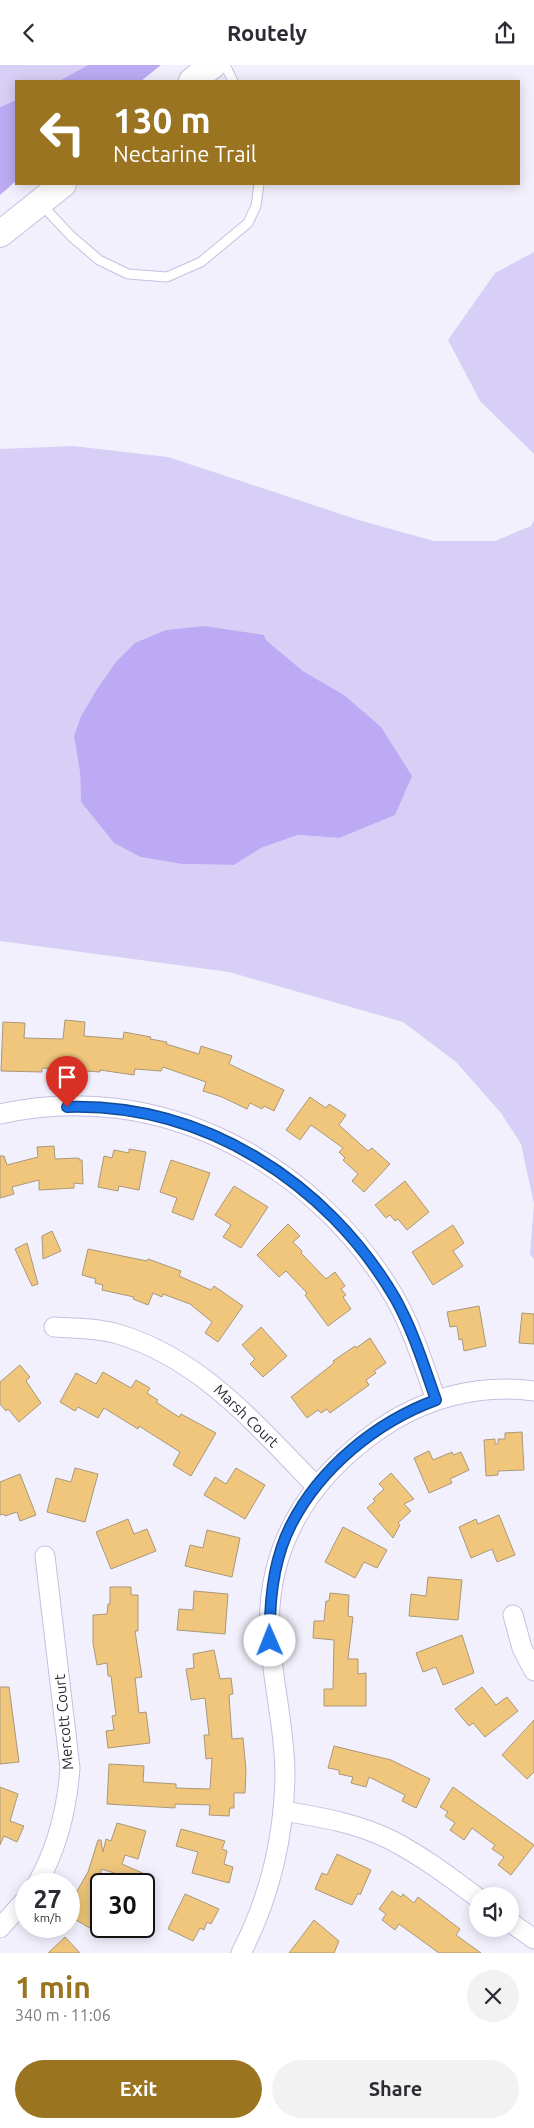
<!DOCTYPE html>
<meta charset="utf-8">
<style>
:root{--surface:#fff;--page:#f2f2f3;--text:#2b2b33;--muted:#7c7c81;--accent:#9b7421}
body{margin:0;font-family:Ubuntu,sans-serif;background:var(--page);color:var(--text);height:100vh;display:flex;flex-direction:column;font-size:19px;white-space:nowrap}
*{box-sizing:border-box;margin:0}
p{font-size:16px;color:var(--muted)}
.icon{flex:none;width:28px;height:28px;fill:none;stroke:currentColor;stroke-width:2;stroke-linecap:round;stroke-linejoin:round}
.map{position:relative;height:1888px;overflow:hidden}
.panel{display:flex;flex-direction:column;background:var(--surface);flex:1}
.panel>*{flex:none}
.banner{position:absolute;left:15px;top:15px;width:505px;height:105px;border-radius:0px;box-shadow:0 2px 12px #0003;background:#9b7421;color:#fff;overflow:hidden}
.buttons{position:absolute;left:469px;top:1822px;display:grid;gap:10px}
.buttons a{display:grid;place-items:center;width:50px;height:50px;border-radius:50%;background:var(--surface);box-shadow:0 2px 12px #0003;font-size:25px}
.speed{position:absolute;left:15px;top:1808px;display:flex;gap:10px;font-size:25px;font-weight:700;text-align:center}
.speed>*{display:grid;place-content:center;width:65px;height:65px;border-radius:50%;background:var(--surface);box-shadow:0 2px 12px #0003;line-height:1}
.speed small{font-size:12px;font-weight:400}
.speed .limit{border:2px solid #111;border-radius:8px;background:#fff;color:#111}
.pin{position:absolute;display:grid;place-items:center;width:42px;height:42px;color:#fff;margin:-51px -21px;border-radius:50% 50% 50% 0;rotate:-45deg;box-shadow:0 0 5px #0007}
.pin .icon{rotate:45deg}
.me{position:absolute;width:55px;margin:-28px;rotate:359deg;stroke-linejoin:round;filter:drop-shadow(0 0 4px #0008)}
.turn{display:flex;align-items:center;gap:18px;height:105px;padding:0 15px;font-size:22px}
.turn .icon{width:65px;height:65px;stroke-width:2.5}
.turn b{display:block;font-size:35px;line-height:42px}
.round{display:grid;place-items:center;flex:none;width:52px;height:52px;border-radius:26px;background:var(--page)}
.summary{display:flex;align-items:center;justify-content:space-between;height:85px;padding:0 15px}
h1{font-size:30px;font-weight:600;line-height:38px;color:var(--accent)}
.action{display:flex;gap:10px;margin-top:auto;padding:10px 15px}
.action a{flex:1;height:58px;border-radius:30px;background:var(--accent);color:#fff;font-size:20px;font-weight:600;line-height:58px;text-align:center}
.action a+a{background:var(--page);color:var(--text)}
header{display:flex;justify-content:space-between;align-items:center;height:65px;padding:0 15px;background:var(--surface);font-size:22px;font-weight:600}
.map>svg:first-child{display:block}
.green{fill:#d7cff5;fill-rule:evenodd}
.forest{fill:#bcabf4}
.building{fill:#efc67c;stroke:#aa9879}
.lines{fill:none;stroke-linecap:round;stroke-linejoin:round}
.lane-casing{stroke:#c6bfe1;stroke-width:11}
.street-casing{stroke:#c6bfe1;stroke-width:21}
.secondary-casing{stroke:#c6bfe1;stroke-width:28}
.lane{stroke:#fff;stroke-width:9}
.street{stroke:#fff;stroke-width:19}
.secondary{stroke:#fff;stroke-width:26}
.route-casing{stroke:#114b97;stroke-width:12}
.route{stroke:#1a73e8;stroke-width:9}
.labels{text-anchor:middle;stroke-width:4;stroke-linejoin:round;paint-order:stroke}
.street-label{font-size:15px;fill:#2d2a38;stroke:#fff}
</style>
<header><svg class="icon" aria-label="back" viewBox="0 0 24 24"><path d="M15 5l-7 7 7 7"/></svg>Routely<svg class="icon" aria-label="share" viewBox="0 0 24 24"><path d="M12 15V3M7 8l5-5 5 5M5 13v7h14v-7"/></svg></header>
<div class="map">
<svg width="534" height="1888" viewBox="0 0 534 1888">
<rect width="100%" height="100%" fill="#f3f0fe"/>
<g class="green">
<polygon points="0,0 88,0 59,16 16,16 16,35 0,42"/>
<polygon points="534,187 534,389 480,336 448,275 495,208"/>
<path d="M73,381L168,392L362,456L434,476H495L531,461L534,455V1194L530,1189L534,1139L521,1079L501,1048L456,997L403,957L229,907L0,876V384ZM263,570L266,575L303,606L344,630L339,773L298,770L261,783L234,800L182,799L140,792L114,778L81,737L80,708L74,671L81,651L97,624Z"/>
</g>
<g class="forest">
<polygon points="88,0 161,0 141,16 59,16"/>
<polygon points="16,35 16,116 0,130 0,42"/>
<polygon points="204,561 264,570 266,575 303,606 344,630 381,662 412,711 395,750 339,773 298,770 261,783 234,800 182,799 140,792 114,778 81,737 80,708 74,671 81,651 97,624 116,597 135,578 166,565"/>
</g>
<g class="building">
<polygon points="65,955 85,957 84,971 123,974 124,967 151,972 150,974 167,977 166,979 199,989 201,981 232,991 229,999 284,1025 274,1046 264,1041 262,1044 250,1038 247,1044 222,1032 203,1026 206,1017 163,1002 161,1006 135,1004 134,1010 100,1005 100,1007 42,1003 42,1007 1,1006 3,957 25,958 24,973 63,974"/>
<polygon points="310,1032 326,1043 329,1039 346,1050 339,1060 368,1086 372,1083 390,1099 364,1127 352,1116 358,1109 343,1095 345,1093 339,1087 343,1083 311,1060 300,1075 286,1065"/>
<polygon points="54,1081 55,1094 79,1093 79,1095 82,1095 83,1119 74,1118 74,1123 39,1125 39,1115 12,1122 14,1129 0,1133 0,1091 4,1091 7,1100 38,1092 37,1082"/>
<polygon points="129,1084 146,1087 139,1125 119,1121 118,1126 98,1122 104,1091 112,1093 114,1085 129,1088"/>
<polygon points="171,1095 210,1108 193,1155 172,1147 177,1133 160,1127"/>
<polygon points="405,1116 429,1147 407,1165 398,1154 395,1156 390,1150 386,1153 375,1140"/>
<polygon points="234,1121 268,1142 241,1183 223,1172 231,1160 215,1150"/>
<polygon points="288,1159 300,1171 293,1177 302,1186 301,1188 326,1214 335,1207 345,1221 341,1224 346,1230 343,1232 351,1244 328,1261 305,1230 307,1228 286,1206 279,1212 257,1190"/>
<polygon points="453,1160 464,1178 453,1186 463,1201 433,1220 412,1187"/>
<polygon points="52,1166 61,1186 43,1194 42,1171"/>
<polygon points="27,1178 38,1219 32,1221 15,1184"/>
<polygon points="88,1184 147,1196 148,1194 181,1206 179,1211 211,1225 214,1221 243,1241 218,1277 205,1268 212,1257 190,1239 163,1229 162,1232 153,1228 148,1240 133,1234 134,1232 102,1225 103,1220 95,1218 96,1214 82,1210"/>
<polygon points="479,1241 486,1281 464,1286 462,1274 459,1275 457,1261 450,1262 447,1247"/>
<polygon points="522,1248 534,1249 534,1279 519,1278"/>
<polygon points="261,1262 287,1291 263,1312 250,1299 255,1294 242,1280"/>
<polygon points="370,1273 386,1298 374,1306 376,1308 366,1315 369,1320 330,1348 327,1344 321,1348 318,1345 307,1353 291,1332 334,1298 333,1296 355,1281 356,1283"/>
<polygon points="20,1300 30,1312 26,1316 41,1338 19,1357 8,1344 6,1346 0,1339 0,1317"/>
<polygon points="103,1307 131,1323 136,1315 150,1323 147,1328 158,1335 156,1337 179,1352 181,1349 216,1368 191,1411 173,1400 180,1387 139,1361 138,1364 104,1343 98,1353 78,1342 75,1346 60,1337 76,1308 96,1319"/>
<polygon points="522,1367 524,1405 498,1406 498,1410 486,1411 484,1375 495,1374 495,1379 498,1379 498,1374 505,1374 505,1368"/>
<polygon points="429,1386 433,1395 452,1387 453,1390 461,1387 469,1405 450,1414 452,1418 429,1428 414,1393"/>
<polygon points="75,1403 98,1409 85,1457 47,1447 56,1413 71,1417"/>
<polygon points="236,1403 265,1420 245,1454 204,1430 215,1412 226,1419"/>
<polygon points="391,1408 414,1434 404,1439 411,1446 398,1458 400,1460 393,1473 367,1443 375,1436 373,1434 384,1424 379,1419"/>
<polygon points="20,1409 36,1450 20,1456 17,1447 5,1451 4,1449 0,1450 0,1417"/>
<polygon points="499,1450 515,1490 497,1497 492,1484 471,1493 459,1462 476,1454 478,1459"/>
<polygon points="128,1454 134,1469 147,1464 156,1486 111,1504 96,1467"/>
<polygon points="343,1462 387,1485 377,1503 364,1497 355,1513 325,1497"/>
<polygon points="207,1465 240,1473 232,1512 185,1501 190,1480 203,1483"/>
<polygon points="428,1512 462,1515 458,1555 409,1551 411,1529 426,1531"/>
<polygon points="110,1522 131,1522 131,1530 138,1530 138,1566 135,1566 142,1612 135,1613 139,1648 146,1647 150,1678 108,1683 106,1666 114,1665 112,1651 116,1650 111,1611 108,1611 107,1598 97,1600 93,1578 93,1550 107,1549 108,1539 110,1539"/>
<polygon points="194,1526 228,1529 225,1569 177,1565 179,1544 193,1545"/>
<polygon points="330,1528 349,1530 348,1551 353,1552 348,1594 358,1594 358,1609 366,1608 366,1641 324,1641 324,1624 333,1624 334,1575 313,1573 314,1556 324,1556 326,1536 329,1536"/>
<polygon points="462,1570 474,1608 443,1620 436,1602 423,1607 416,1588"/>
<polygon points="214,1585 220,1614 231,1613 233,1629 229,1630 232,1674 243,1673 246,1705 245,1728 234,1728 234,1743 230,1743 229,1751 209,1750 210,1740 175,1739 175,1743 107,1739 109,1699 144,1701 143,1717 176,1719 176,1723 210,1724 212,1693 206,1694 204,1670 209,1670 205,1633 191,1635 186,1604 194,1603 193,1589"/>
<polygon points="0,1622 9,1622 19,1697 0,1699"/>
<polygon points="482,1622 496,1640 507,1632 518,1646 485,1672 473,1658 469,1661 455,1644"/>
<polygon points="534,1655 534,1707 527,1714 502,1690"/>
<polygon points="334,1681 391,1695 430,1714 416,1743 402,1736 405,1730 369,1712 366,1722 351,1718 353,1712 339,1709 339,1705 328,1703"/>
<polygon points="0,1722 18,1729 10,1756 24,1761 17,1777 4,1771 0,1780"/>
<polygon points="453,1722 534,1780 511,1810 498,1800 504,1792 492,1784 495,1780 472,1763 464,1775 450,1765 455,1758 445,1751 448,1747 440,1742"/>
<polygon points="117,1758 146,1766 138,1794 125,1790 122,1799 147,1810 144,1817 101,1804 101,1855 95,1866 69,1851 69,1831 73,1833 88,1807 98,1775 101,1775 103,1787 106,1774 111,1776"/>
<polygon points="181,1764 225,1776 222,1784 227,1786 224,1799 233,1802 229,1818 192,1808 198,1787 176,1781"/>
<polygon points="337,1789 371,1805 360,1830 358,1828 352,1840 315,1824 322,1808 327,1810"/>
<polygon points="392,1826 401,1832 403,1829 414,1838 418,1832 460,1864 456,1870 481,1888 439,1888 399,1859 395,1865 382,1855 386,1849 379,1844"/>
<polygon points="185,1829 219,1844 211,1859 207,1857 204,1865 200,1863 193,1876 168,1864"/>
<polygon points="314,1855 339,1876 334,1888 289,1888"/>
<polygon points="65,1872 80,1888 48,1888"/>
</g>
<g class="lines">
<g class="lane-casing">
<g id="lane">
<polyline points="225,0 233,16"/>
<polyline points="41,139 71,171 99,195 128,209 167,212 201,197 248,158 256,141 259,119"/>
</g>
</g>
<g class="street-casing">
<g id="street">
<path d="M0,1049C158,1013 316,1097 395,1233C413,1265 424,1301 436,1335"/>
<path d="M54,1262C75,1263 97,1263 118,1269C202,1294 257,1361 316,1421"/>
<polyline points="513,1550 522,1583 534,1606"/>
<path d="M283,1746C320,1752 357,1758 391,1775C422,1791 450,1812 478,1833"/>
<path d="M37,1819C58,1782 67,1745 70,1703L45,1491"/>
<polyline points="510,1857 534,1874"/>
<polyline points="0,1863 26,1834"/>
<path d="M241,1888C270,1832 284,1773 285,1710C285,1664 273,1620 270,1574C264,1486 306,1416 377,1366C422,1334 478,1318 534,1326"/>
</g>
</g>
<g class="secondary-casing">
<g id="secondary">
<polyline points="192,16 213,0"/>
<polyline points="0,169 63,119"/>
</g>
</g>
<use href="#lane" class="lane"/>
<use href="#street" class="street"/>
<use href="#secondary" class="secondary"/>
</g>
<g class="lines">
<g class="route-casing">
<path id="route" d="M67,1042C203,1038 327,1117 395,1233C413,1265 424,1301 436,1335C376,1357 320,1403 291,1460C273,1495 269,1537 270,1576"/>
</g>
<use href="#route" class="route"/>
</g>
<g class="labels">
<g class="street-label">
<text transform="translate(246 1351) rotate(44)" y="5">Marsh Court</text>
<text transform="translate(64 1657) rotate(-95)" y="5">Mercott Court</text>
</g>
</g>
</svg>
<div class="buttons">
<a><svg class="icon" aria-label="sound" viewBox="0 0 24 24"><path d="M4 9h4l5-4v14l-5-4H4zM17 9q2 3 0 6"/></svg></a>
</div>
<div class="speed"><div>27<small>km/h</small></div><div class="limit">30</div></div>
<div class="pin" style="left:67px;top:1042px;background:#d93025"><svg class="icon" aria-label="arrive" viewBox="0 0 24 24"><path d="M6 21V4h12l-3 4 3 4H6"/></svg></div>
<svg class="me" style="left:270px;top:1576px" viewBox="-20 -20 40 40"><circle r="19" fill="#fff"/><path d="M0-13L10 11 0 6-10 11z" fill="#1a73e8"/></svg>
<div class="banner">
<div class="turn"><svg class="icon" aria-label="left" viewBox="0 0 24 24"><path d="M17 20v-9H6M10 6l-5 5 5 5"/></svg><div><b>130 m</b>Nectarine Trail</div></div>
</div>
</div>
<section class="panel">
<div class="summary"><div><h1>1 min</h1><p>340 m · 11:06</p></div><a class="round"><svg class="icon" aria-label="close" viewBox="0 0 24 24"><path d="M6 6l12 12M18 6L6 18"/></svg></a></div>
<div class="action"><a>Exit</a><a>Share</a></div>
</section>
